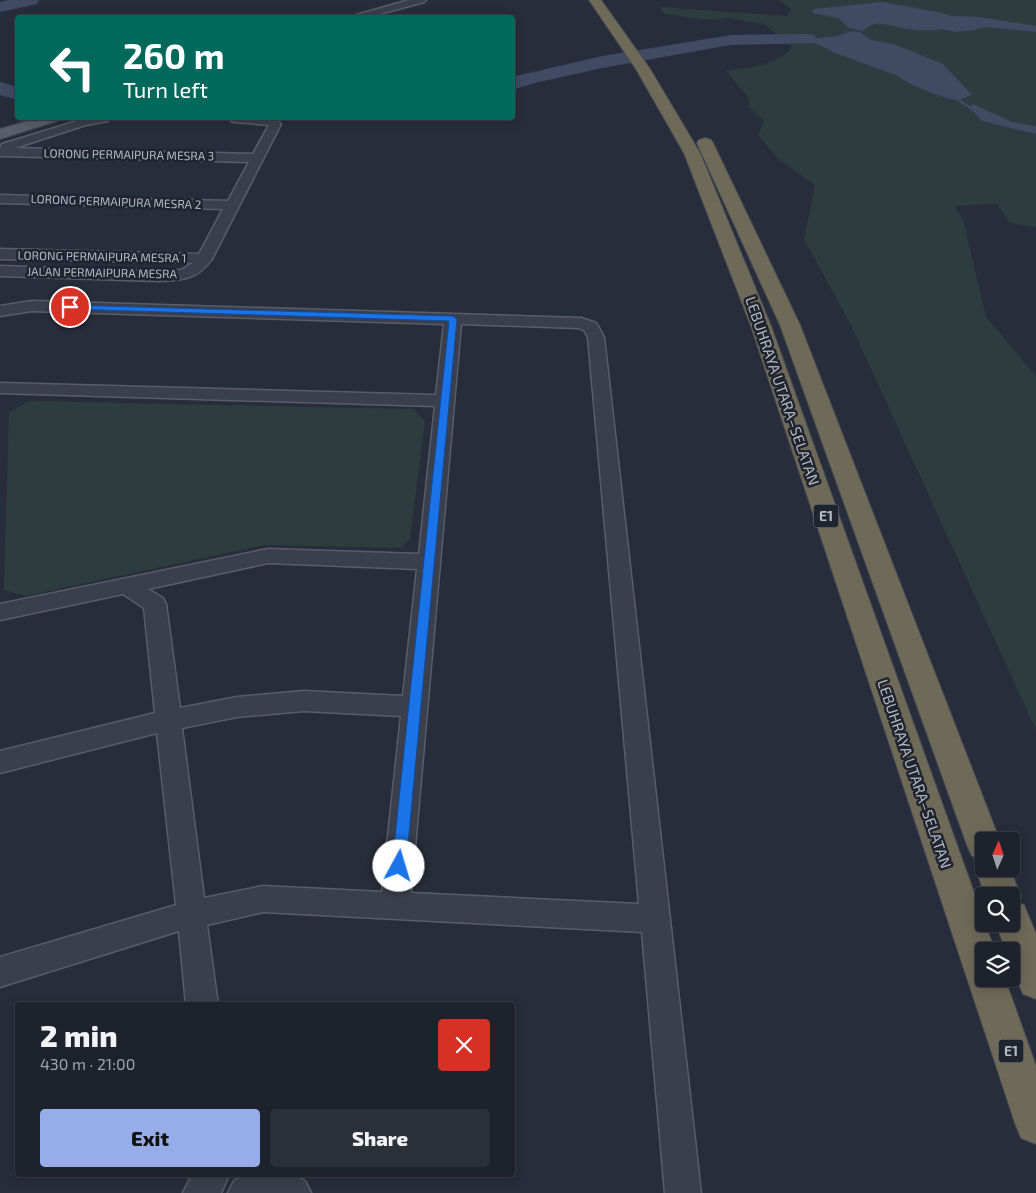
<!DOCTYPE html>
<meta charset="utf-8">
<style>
:root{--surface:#1d222c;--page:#2a2f38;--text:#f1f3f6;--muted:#a0a4a9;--line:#3b3f48;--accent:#97adea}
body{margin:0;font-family:"Exo 2",sans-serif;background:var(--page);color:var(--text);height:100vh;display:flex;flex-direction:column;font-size:19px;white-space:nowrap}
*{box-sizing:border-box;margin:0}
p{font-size:16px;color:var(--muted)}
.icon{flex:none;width:28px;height:28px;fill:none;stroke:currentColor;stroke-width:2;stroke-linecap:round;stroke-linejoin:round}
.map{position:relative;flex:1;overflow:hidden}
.details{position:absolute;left:15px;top:1002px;width:500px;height:175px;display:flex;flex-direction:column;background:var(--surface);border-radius:5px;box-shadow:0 2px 12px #0003,0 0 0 1px var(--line)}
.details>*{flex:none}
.top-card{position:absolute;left:15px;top:15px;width:500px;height:105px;border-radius:5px;box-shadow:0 2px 12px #0003,0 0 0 1px var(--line);background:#00695c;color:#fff;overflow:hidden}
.needle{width:32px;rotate:3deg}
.controls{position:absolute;left:975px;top:832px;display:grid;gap:10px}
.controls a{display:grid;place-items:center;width:45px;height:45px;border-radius:5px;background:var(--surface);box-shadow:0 2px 12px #0003,0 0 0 1px var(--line);font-size:25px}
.pin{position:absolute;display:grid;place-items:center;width:42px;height:42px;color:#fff;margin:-21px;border:2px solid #fff;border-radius:50%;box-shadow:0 1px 5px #0007}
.me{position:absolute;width:55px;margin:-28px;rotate:6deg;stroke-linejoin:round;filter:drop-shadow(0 0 4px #0008)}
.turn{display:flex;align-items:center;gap:18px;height:105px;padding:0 25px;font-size:22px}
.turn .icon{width:65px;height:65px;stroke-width:2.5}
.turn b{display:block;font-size:35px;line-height:42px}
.round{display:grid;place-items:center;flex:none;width:52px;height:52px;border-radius:5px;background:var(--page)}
.overview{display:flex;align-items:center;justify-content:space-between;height:85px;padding:0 25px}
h1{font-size:30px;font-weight:800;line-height:38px}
.primary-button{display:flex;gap:10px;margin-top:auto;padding:10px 25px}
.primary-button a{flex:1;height:58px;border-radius:5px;background:var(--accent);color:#111;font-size:20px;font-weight:800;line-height:58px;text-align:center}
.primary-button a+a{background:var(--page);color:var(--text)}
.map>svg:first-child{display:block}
.green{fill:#2d3d3f}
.water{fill:#404a63}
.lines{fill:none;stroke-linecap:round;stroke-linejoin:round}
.stream{fill:#404a63;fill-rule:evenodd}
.river{fill:#404a63;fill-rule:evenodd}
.minor-casing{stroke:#585d68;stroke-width:3}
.major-casing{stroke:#434853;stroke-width:2}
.highway-casing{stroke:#454a55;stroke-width:2}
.minor{fill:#3a3f4b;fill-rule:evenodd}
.major{fill:#585e6a;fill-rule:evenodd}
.highway{fill:#6f6958;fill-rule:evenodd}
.route{fill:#1a73e8;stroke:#114b97}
.labels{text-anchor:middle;stroke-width:5;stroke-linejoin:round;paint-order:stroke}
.far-street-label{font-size:12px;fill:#b6bac6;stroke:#1f242f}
.shield{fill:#1f242f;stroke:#898d99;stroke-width:1}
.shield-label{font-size:14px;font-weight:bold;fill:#b6bac6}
.street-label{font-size:15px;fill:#b6bac6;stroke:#1f242f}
</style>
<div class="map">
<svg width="1036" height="1193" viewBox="0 0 1036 1193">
<rect width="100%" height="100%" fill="#272d3a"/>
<g class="green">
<path d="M779,0H1036V227L1010,223L997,204L955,206L964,223L986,317L1036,376V730L851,325L804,239L815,185L779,160L758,135L764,121L749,107V98L726,71C747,68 779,65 792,47L764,24L728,18L709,20L665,14L659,7L787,16L792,10Z"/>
<polygon points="30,401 413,409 425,421 410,539 401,548 264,545 26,596 4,590 9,412"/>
</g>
<g class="water">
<path d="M882,2L933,11L952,16L979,17L1036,26V32L984,27L975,30L955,32L936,28L940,30C930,30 919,31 908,29C893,27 876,17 863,31L849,28L838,18L813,13V9Z"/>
<path d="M851,31L860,32L871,40L896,45L943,64L972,95C967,96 961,100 957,100C944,99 907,84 898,76L835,53L808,39L838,36Z"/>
<polygon points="973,104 1012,122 1036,126 1036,134 982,121 969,107"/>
</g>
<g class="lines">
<polygon class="stream" points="950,94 952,94 976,110 973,111 950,96"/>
<g class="river">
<polygon points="8,0 39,0 37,4 0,12 0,2"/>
<polygon points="808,34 814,35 817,39 814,43 731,45 602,68 535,83 512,90 512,77 602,56 731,35"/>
<polygon points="0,82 18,87 18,100 0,95"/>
</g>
<g class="minor-casing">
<g id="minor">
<polygon points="409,0 426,0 424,2 365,18 346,18"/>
<path d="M87,118H110L108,121L86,125L15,148L253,154L269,125L235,122L231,121L229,118H275L281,124L212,259C197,280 182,280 158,281L0,276V266L158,271L181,270L193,263L0,259V249L199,254L223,209L0,203V195L228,201L249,162L0,156V148L2,144Z"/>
<path d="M32,301L581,318L596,323L604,337L701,1193H665L642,932L263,912L207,925L218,1005H186L179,931L0,987V957L176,905L157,733L0,773V751L155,713L144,608L123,594L0,620V604L268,549L419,554L435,406L0,393V383L436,395L444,324L32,311L0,316V306ZM461,324L578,328L584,330L588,337L639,904L411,893ZM268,563L417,569L403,696L304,691L237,697L180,708L166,604L163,598L148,589ZM304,711L401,716L382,892L263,886L204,898L182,728L237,717Z"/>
<polygon points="192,1175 229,1175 221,1193 183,1193"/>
<polygon points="246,1175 293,1175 305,1181 311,1193 228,1193 234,1181"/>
</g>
</g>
<g class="major-casing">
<polygon id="major" points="38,118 59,118 57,121 0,139 0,129"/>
</g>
<g class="highway-casing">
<g id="highway">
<polygon points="589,0 601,0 650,69 700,153 771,326 995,951 984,951 984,979 1005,979 1036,1066 1036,1144 1021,1138 1015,1123 751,326 684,153 636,69"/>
<polygon points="705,138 711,140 713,143 800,325 1000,841 984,841 984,869 1010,869 1021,896 1018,903 1024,905 1036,934 1036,999 1023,994 1011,965 1011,951 1006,951 996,924 1011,924 1011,896 985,896 976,869 980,859 972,856 967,845 780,325 697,143 699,140"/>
</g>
</g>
<use href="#minor" class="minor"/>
<use href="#major" class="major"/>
<use href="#highway" class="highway"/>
</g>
<polygon class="route" points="67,305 453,316 457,319 406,866 404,870 399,872 394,870 392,866 449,321 70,309 66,307"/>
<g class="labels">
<g class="far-street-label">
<text transform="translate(129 155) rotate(1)" y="4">LORONG PERMAIPURA MESRA 3</text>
<text transform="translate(116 202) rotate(2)" y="4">LORONG PERMAIPURA MESRA 2</text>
<text transform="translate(102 257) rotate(1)" y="4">LORONG PERMAIPURA MESRA 1</text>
<text transform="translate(102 273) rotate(1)" y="4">JALAN PERMAIPURA MESRA</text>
</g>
<g class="shield">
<rect x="813.5" y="504.5" width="25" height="23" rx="4"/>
<rect x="998.5" y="1039.5" width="25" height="23" rx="4"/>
</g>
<g class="shield-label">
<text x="826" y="521">E1</text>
<text x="1011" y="1056">E1</text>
</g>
<g class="street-label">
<text transform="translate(782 391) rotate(71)" y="5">LEBUHRAYA UTARA–SELATAN</text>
<text transform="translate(914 774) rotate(71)" y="5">LEBUHRAYA UTARA–SELATAN</text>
</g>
</g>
</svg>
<div class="controls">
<a><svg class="needle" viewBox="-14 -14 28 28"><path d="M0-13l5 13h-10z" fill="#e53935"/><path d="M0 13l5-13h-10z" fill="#a0a4a9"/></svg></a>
<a><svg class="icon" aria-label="search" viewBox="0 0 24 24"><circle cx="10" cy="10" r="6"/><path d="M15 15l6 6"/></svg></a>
<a><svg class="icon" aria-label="layers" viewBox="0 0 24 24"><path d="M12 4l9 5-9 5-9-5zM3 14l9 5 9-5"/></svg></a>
</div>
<div class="pin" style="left:70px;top:307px;background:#d93025"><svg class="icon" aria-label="arrive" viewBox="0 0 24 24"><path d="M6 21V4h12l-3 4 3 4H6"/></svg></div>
<svg class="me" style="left:399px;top:866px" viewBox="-20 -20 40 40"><circle r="19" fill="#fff"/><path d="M0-13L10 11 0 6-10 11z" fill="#1a73e8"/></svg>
<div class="top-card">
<div class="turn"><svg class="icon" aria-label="left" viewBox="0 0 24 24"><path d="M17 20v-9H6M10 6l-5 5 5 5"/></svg><div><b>260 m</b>Turn left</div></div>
</div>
<section class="details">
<div class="overview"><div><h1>2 min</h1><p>430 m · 21:00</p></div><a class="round" style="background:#d93025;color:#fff"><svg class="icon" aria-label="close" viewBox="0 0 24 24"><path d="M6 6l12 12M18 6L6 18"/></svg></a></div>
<div class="primary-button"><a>Exit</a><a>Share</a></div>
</section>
</div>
